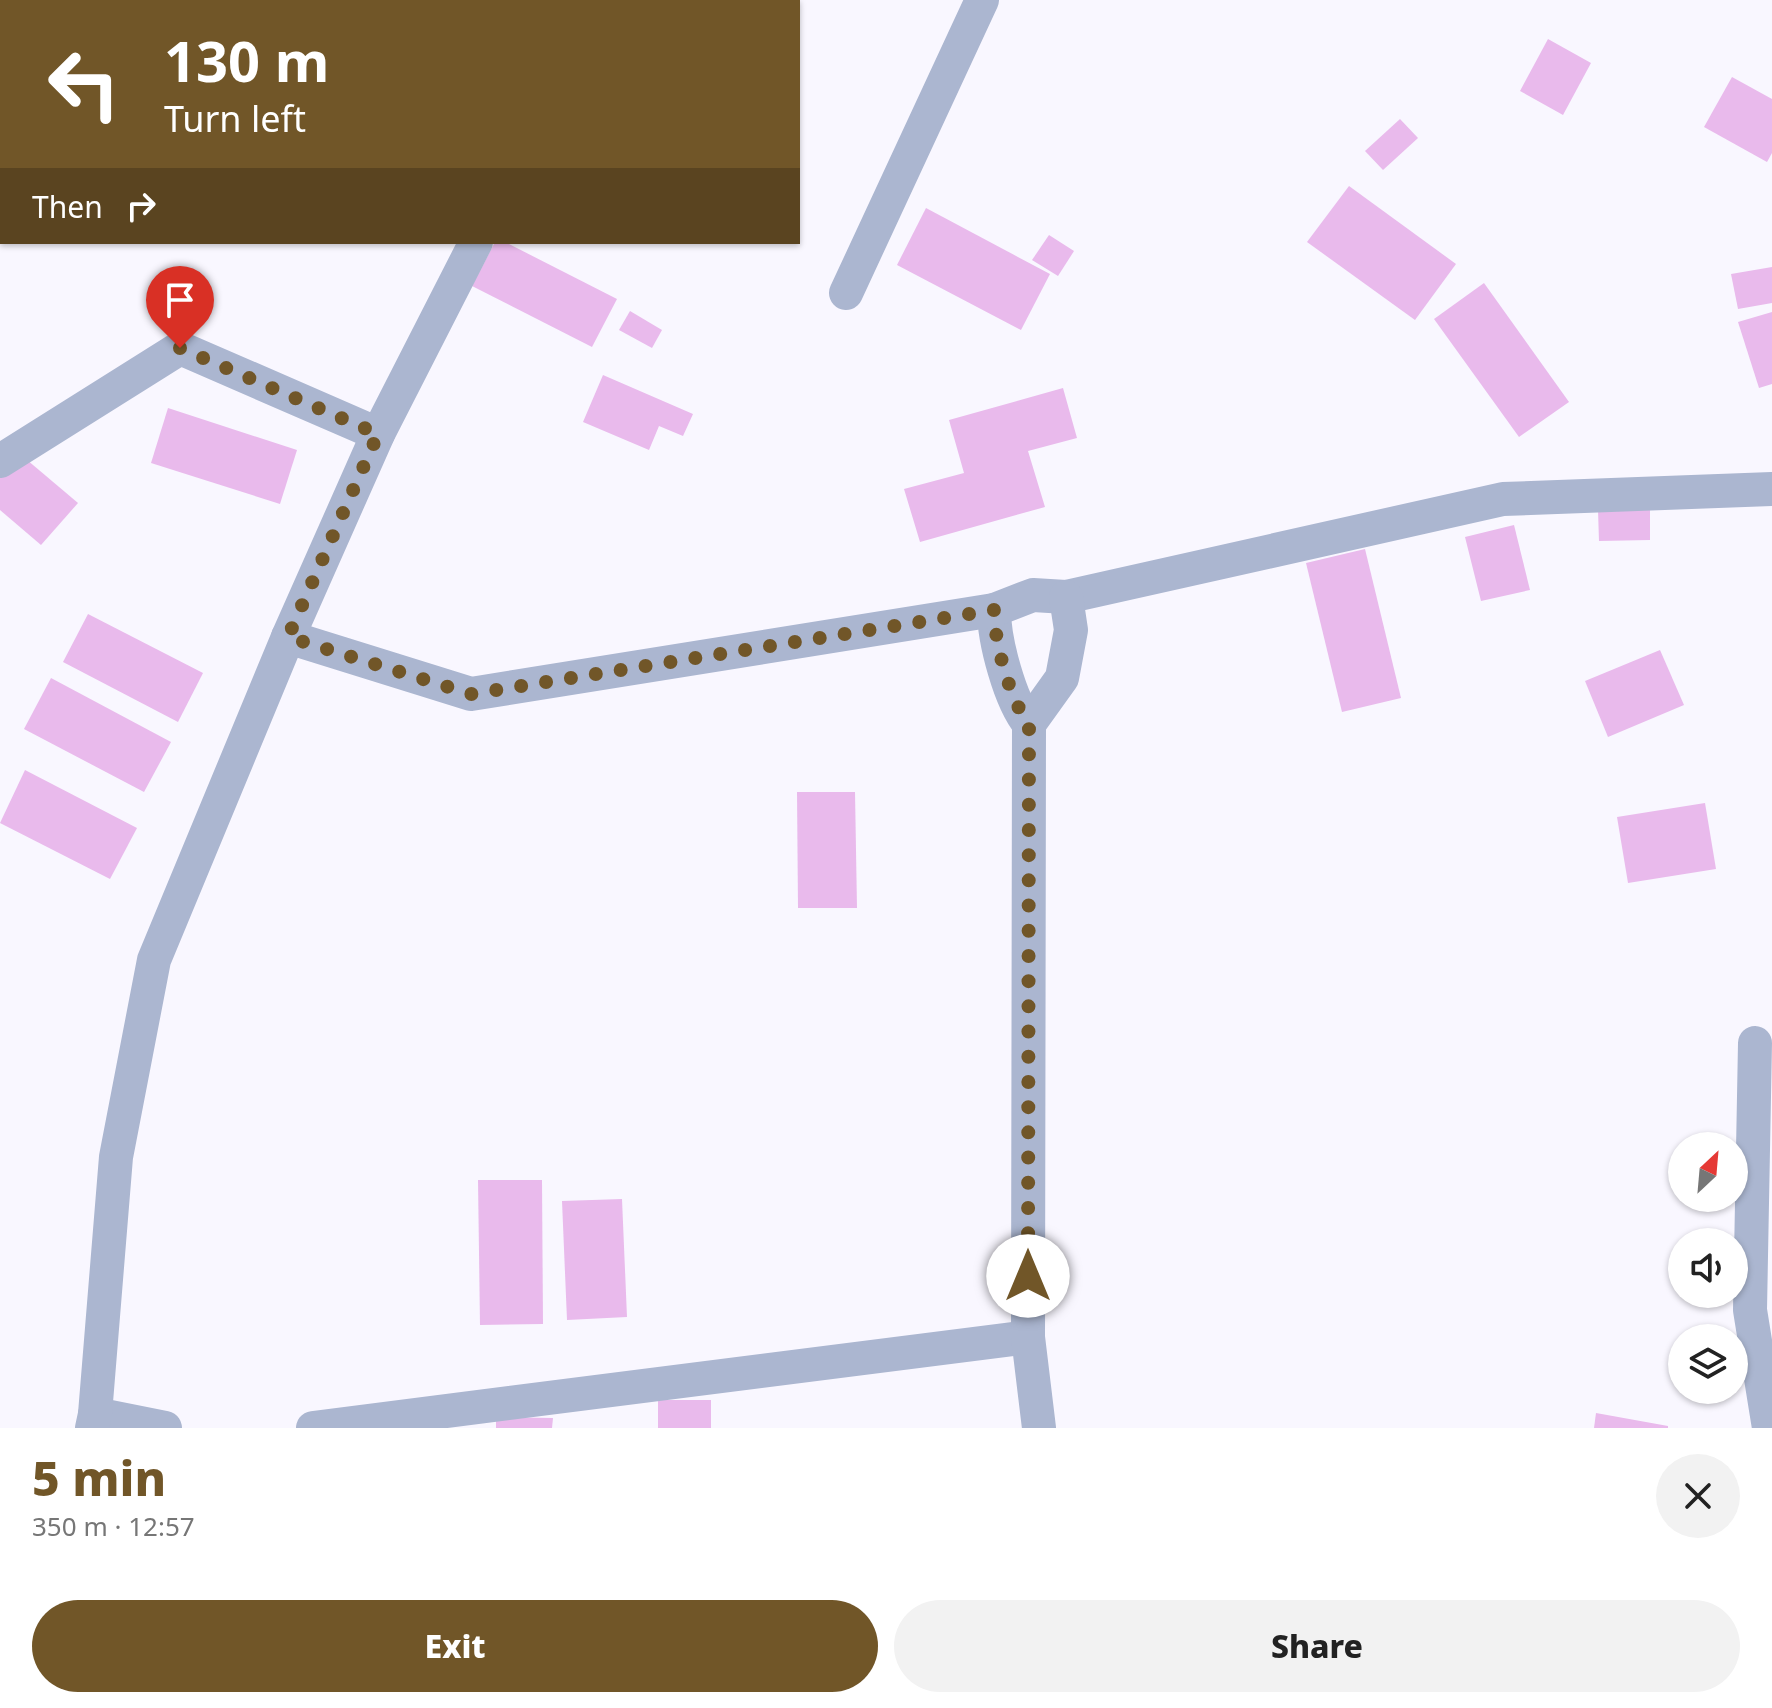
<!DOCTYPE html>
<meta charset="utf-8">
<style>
:root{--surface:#fff;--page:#f2f2f2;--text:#222;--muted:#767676;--accent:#715628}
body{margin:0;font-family:"Noto Sans",sans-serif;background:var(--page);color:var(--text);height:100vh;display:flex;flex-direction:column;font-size:30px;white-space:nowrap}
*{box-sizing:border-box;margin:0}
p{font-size:26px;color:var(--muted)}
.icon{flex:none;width:44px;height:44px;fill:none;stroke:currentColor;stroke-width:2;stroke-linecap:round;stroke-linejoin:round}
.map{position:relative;height:1428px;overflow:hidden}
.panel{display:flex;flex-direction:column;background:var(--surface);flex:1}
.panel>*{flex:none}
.banner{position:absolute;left:0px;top:0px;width:800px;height:244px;box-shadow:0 2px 6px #0004;background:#715628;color:#fff;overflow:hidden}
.needle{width:52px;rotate:26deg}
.buttons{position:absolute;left:1668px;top:1132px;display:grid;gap:16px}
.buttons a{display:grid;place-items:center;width:80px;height:80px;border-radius:50%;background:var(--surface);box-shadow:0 2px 6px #0004;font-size:40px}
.pin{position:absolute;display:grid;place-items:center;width:68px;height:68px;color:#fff;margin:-82px -34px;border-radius:50% 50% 50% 0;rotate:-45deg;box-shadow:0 0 8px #0007}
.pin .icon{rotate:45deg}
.me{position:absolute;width:88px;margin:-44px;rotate:0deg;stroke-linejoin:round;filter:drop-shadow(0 0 6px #0008)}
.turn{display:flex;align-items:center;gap:28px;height:168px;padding:0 32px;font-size:36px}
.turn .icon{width:104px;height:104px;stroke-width:2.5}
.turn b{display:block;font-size:56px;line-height:68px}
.then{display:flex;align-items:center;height:76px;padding:0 32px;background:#0003;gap:16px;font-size:30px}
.round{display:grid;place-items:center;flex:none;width:84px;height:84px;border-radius:42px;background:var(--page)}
.head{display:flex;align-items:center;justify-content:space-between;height:136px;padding:0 32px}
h1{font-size:48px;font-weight:800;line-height:60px;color:var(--accent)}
.button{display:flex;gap:16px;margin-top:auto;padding:16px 32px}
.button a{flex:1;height:92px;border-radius:48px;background:var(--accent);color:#fff;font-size:32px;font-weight:800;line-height:92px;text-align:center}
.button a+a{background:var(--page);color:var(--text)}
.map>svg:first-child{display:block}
.building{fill:#e9baec}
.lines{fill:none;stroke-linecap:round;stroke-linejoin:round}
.minor{stroke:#abb6d0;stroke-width:34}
.route{stroke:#715628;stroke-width:14;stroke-dasharray:0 25.2}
</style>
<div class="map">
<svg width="1772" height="1428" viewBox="0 0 1772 1428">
<rect width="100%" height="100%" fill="#f9f7ff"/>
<g class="building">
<polygon points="1548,39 1591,63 1563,115 1520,91"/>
<polygon points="1732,77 1772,99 1772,153 1767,162 1704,127"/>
<polygon points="1400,119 1418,138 1383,170 1365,151"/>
<polygon points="1349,186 1456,264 1415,320 1307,242"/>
<polygon points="926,208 1050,274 1021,330 897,265"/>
<polygon points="1049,235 1074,251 1058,276 1032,260"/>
<polygon points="495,242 505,242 617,299 592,347 472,286"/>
<polygon points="1772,267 1772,303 1738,309 1731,274"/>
<polygon points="1484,283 1569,402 1519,437 1434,319"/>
<polygon points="630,311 662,330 652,348 619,330"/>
<polygon points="1772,312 1772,384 1759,388 1738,322"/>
<polygon points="603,375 693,414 683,436 659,426 649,450 583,422"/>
<polygon points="1063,388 1077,438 1028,451 1045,507 920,542 904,489 964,473 949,420"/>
<polygon points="168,408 297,450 280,504 151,463"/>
<polygon points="20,454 78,503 41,545 0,510 0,478"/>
<polygon points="1650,509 1650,540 1599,541 1598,510"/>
<polygon points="1514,525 1530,590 1481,601 1465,537"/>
<polygon points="1365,549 1401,698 1342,712 1306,563"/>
<polygon points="88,614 203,673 178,722 63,662"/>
<polygon points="1660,650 1684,705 1608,737 1585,681"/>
<polygon points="51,678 171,742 144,792 24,729"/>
<polygon points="25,770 137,828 110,879 0,823"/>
<polygon points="797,792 855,792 857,908 798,908"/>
<polygon points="1705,803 1716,869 1628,883 1617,817"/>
<polygon points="478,1180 542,1180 543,1324 480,1325"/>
<polygon points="622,1199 627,1317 567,1320 562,1201"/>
<rect x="658" y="1400" width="53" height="28"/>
<polygon points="1596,1413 1668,1426 1668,1428 1594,1428"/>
<polygon points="496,1417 553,1418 552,1428 496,1428"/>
</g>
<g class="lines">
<g class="minor">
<polyline points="513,0 517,2"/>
<polyline points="591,2 591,0"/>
<polyline points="846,293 982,0"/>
<polyline points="0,461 180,348 378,434"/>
<path d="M994,610C994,641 1010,701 1029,724"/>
<polyline points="288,637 471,694 994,610 1033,595 1066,597 1503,499 1772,489"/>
<polyline points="1755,1043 1750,1310 1769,1428"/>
<polyline points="95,1414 165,1428"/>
<polyline points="92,1428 95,1414 116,1157 154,960 288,637 378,434 476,242"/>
<polyline points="313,1428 1028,1337"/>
<polyline points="1039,1428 1028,1337 1029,724 1062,678 1071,630 1066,597"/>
</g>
</g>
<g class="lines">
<path class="route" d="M180,348L378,434L288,637L471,694L994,610C994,641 1010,701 1029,724L1028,1276"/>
</g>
</svg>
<div class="buttons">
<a><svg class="needle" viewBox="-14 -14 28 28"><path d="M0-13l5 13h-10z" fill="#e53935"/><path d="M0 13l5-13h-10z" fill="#767676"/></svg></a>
<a><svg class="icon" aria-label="sound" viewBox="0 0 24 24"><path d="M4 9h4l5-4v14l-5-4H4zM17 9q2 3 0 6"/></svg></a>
<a><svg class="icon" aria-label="layers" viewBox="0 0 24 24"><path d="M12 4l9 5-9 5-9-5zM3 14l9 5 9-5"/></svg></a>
</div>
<div class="pin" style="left:180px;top:348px;background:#d93025"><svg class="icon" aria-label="arrive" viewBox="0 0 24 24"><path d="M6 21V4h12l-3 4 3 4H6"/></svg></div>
<svg class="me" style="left:1028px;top:1276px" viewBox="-20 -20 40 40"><circle r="19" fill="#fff"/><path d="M0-13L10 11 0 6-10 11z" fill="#715628"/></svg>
<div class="banner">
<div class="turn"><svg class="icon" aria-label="left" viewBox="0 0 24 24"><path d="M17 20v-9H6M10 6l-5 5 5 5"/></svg><div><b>130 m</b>Turn left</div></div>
<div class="then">Then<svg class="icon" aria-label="right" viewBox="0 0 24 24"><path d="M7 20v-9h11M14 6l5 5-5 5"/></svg></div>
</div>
</div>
<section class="panel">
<div class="head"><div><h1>5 min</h1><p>350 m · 12:57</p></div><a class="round"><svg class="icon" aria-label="close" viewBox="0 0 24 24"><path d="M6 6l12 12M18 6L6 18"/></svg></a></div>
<div class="button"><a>Exit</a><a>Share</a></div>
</section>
